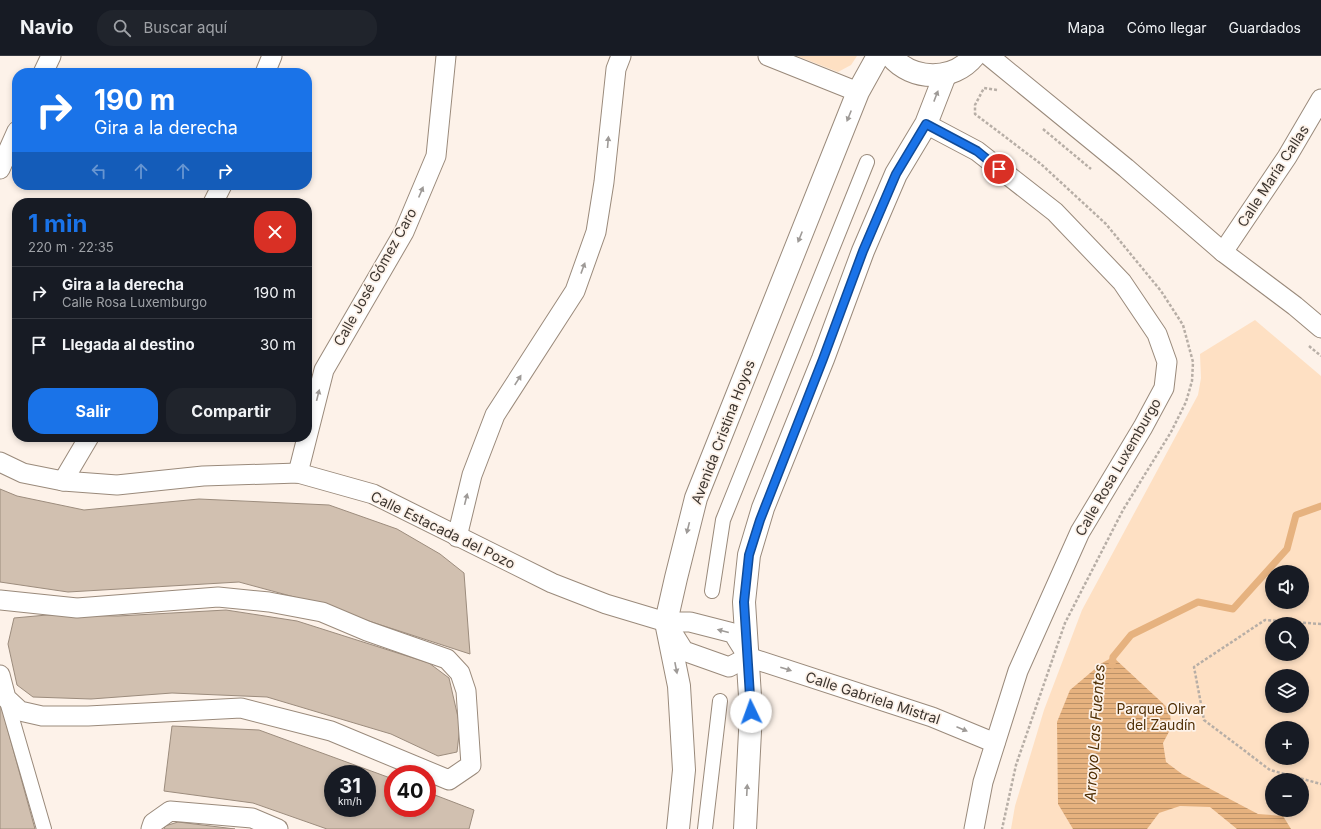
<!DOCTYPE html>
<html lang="es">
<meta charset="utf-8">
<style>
:root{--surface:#171b24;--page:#20242c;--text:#f1f3f6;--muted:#9ea1a6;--line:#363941;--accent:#1a73e8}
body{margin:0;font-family:Inter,sans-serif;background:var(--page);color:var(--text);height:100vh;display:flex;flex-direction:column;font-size:15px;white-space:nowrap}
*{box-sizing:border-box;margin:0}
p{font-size:13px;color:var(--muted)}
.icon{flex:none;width:22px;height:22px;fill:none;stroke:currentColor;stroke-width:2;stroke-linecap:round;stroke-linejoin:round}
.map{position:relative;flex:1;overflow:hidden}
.side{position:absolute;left:12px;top:142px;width:300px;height:244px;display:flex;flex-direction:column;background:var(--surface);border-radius:16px;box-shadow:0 2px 6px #0003}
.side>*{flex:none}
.hud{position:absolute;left:12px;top:12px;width:300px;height:122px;border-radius:16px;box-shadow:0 2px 6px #0003;background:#1a73e8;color:#fff;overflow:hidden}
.buttons{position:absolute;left:1265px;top:509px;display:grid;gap:8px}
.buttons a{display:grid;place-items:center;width:44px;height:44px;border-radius:50%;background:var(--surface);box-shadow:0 2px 6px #0003;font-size:20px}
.speed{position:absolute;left:324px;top:709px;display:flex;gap:8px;font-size:20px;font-weight:700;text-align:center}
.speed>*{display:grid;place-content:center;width:52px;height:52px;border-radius:50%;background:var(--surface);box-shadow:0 2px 6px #0003;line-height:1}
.speed small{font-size:10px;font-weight:400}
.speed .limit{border:6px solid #d22;background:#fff;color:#111}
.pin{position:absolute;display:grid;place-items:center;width:34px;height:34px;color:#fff;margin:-17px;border:2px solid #fff;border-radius:50%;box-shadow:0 1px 4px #0007}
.me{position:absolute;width:44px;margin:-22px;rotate:357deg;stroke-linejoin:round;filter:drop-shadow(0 0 3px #0008)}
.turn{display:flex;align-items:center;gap:14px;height:84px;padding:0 16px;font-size:18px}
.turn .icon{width:52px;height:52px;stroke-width:2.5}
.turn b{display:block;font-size:28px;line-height:34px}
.lanes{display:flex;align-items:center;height:38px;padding:0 16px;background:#0003;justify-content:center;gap:20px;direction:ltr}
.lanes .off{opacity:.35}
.round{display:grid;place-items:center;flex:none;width:42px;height:42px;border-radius:16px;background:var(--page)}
.overview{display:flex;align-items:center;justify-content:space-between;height:68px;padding:0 16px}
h1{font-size:24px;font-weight:700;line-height:30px;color:var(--accent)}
.button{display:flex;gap:8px;margin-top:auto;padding:8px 16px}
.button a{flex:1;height:46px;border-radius:16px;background:var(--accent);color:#fff;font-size:16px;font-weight:700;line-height:46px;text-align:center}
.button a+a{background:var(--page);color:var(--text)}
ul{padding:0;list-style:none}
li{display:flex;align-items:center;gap:12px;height:52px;padding:0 16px;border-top:1px solid var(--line)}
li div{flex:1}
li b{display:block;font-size:15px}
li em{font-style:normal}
header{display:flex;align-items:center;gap:24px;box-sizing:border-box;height:56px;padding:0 20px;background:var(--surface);border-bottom:1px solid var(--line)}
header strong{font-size:19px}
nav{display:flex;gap:22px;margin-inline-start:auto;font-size:14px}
.search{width:280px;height:36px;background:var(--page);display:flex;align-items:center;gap:10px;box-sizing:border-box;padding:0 14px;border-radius:16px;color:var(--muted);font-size:15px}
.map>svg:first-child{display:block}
.park{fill:#fee0c3;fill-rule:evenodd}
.water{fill:url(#water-rules)}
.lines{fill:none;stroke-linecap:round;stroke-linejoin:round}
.stream{stroke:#e6b27f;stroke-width:7}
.building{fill:#d1c0b0;stroke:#9c8c7d;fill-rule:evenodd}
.pedestrian-casing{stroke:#9a8a7b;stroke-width:16}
.minor-casing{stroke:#9a8a7b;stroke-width:21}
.tertiary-casing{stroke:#9a8a7b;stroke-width:24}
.path{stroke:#b7aea6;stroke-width:2.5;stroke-dasharray:3 2;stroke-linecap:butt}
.pedestrian{stroke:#fff;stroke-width:14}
.minor{stroke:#fff;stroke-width:19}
.tertiary{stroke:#fff;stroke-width:22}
.oneway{fill:#9e9a97}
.route-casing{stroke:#114b97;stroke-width:10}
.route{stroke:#1a73e8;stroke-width:7}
.labels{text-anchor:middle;stroke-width:3.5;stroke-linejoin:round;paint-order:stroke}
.street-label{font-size:14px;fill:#3c352f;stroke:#fdf2e9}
.park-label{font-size:14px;fill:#523107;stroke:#fdf2e9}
.water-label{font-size:15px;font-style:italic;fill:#4f2e03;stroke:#fdf2e9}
</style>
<header>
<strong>Navio</strong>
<div class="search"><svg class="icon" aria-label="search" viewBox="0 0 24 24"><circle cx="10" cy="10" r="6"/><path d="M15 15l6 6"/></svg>Buscar aquí</div>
<nav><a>Mapa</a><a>Cómo llegar</a><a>Guardados</a></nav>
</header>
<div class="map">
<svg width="1321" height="773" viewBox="0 0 1321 773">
<defs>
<pattern id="water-rules" width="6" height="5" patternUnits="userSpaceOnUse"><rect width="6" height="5" fill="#e6b27f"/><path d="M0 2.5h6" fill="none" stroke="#bc9268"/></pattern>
</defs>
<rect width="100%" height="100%" fill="#fdf2e9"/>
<g class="park">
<polygon points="797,0 857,0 851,9 838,16"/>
<path d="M1255,264L1321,320V773H1011L1015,750L1044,654L1082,554L1198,339L1201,322L1200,298ZM1272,516H1302V546H1272ZM1272,568H1302V598H1272ZM1272,620H1302V650H1272ZM1272,672H1302V702H1272ZM1272,724H1302V754H1272Z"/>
</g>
<polygon class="water" points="1113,601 1170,654 1171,672 1163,687 1166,706 1182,718 1258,758 1283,760 1291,773 1237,773 1210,751 1180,750 1159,757 1147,773 1073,773 1058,748 1057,666 1070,634 1102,607"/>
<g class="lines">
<polyline class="stream" points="1112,609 1113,601 1131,579 1198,546 1233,553 1287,493 1296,459 1321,450"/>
</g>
<g class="building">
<polygon points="0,433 17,440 84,454 199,443 329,449 397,473 440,498 464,517 470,598 298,542 239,526 68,536 0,526"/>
<polygon points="226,554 297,565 429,607 449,622 460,670 457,696 438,700 391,678 267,641 172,637 91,643 33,641 17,629 8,588 14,562 47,559 118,560"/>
<polygon points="0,643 2,653 35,773 0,773"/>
<path d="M172,670L259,674L393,723V752H427V736L474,754L469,773H327L253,747L164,735ZM333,718H367V752H333Z"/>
<polygon points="178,766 235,773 164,773 165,770"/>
</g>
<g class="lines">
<g class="pedestrian-casing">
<g id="pedestrian">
<polyline points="712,535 723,464 867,106"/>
<polyline points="6,642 44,773"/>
<polyline points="705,773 720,645"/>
</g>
</g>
<g class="minor-casing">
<g id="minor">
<polyline points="768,0 858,36"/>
<polyline points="989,0 1126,112 1223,196 1295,250 1321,272"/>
<polyline points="43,17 51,0"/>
<polyline points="265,17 272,0"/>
<polyline points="926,68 977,95 1055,156 1122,226 1157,278 1167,306 1164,332 1143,371 1080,476 1018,615 983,726 974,773"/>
<polyline points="0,113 17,75"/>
<polyline points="213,147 222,129"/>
<polyline points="1223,196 1287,101 1321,43"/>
<polyline points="0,406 23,417 63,425 117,429 203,420 298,417 373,438 552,527 606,548 666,566 690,566 733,577 748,601"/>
<polyline points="298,417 324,314 404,176 436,100 446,0"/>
<polyline points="63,425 89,381"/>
<polyline points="457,481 472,419 495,359 575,235 596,176 604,126 616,13 621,0"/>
<polyline points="0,544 77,552 218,541 269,546 322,556 367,575 447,603 460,617 466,635 471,709 449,724 331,675 241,652 88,660 42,660 20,655 6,642 0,619"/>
<polyline points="669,571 684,595 729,611 748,601"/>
<polyline points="748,601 932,661 995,687"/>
<polyline points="151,773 153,767 170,755 252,762 278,773"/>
</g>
</g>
<g class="tertiary-casing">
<g id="tertiary">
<path d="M891,0C912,25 953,26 974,0"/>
<polyline points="678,773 684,714 679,630 666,566 676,522 696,442 858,36 878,0"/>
<polyline points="745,773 751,656 744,546 749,499 763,452 823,303 863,195 896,118 926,68 945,19"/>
</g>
</g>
<g class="path">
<polyline points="997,34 984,32 975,49 975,58 1041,108 1106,168 1161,235 1183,269 1193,306 1192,325 1186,346 1171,376 1123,454 1065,567 1016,709 1002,773"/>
<polyline points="1043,73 1091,113"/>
<polyline points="1309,290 1321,300"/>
<polyline points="1321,568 1265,564 1194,611 1204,664 1270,714 1321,728"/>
</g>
<use href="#pedestrian" class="pedestrian"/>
<use href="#minor" class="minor"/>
<use href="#tertiary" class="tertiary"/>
</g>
<defs><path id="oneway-solid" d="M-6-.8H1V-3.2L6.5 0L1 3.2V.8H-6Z"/></defs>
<g class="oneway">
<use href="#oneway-solid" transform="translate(936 40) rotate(-69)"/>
<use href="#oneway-solid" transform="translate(849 60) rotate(112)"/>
<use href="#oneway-solid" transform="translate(608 86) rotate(-85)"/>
<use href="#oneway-solid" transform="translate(421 136) rotate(-67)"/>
<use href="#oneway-solid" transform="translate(800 181) rotate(112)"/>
<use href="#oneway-solid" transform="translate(583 212) rotate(-70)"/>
<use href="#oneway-solid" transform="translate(518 324) rotate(-57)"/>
<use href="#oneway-solid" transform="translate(318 339) rotate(-76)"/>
<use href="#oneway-solid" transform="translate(466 443) rotate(-76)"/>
<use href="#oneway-solid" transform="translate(688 472) rotate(104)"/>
<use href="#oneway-solid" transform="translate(723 575) rotate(-165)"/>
<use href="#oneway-solid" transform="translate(676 612) rotate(79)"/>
<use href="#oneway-solid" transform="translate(786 613) rotate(18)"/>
<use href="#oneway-solid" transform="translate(962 673) rotate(23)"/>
<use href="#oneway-solid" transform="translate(747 734) rotate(-87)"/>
</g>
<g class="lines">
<g class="route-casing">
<polyline id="route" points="751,656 744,546 749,499 760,464 823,303 863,195 896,118 926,68 977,95 999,113"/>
</g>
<use href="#route" class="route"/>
</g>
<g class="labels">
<g class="street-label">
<text transform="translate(1273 120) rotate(-57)" y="5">Calle María Callas</text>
<text transform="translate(375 221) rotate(-61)" y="5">Calle José Gómez Caro</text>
<text transform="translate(723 376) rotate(-69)" y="5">Avenida Cristina Hoyos</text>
<text transform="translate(1118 411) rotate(-60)" y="5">Calle Rosa Luxemburgo</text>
<text transform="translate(443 474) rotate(26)" y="5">Calle Estacada del Pozo</text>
<text transform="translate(873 642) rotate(18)" y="5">Calle Gabriela Mistral</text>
</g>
<g class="park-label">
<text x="1161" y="658">Parque Olivar<tspan x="1161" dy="16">del Zaudín</tspan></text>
</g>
<g class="water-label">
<text transform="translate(1095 677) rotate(-86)" y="5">Arroyo Las Fuentes</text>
</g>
</g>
</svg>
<div class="buttons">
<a><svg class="icon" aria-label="sound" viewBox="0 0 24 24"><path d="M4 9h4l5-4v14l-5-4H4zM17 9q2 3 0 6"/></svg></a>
<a><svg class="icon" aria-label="search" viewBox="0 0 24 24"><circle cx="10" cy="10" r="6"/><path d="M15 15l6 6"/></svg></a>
<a><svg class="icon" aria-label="layers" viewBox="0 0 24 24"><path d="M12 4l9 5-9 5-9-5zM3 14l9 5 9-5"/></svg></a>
<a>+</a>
<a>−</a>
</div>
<div class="speed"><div>31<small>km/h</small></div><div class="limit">40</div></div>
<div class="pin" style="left:999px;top:113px;background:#d93025"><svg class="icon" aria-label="arrive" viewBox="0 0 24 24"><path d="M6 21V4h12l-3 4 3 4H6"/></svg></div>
<svg class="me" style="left:751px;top:656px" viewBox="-20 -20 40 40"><circle r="19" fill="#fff"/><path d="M0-13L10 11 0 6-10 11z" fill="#1a73e8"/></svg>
<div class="hud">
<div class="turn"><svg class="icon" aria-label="right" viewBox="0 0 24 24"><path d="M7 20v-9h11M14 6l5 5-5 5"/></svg><div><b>190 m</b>Gira a la derecha</div></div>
<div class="lanes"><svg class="icon off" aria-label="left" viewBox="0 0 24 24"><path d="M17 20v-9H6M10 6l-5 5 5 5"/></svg><svg class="icon off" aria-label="ahead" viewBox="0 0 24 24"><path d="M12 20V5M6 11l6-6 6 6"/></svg><svg class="icon off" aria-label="ahead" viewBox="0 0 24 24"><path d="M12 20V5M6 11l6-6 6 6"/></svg><svg class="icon" aria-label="right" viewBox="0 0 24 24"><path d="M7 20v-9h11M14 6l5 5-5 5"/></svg></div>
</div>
<section class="side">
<div class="overview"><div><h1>1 min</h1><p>220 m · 22:35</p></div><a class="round" style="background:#d93025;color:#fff"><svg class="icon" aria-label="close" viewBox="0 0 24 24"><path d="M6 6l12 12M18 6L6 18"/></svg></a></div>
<ul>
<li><svg class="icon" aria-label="right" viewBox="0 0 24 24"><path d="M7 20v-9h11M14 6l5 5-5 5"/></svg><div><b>Gira a la derecha</b><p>Calle Rosa Luxemburgo</p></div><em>190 m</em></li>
<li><svg class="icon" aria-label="arrive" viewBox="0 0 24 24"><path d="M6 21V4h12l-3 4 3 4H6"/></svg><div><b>Llegada al destino</b></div><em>30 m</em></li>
</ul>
<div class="button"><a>Salir</a><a>Compartir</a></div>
</section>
</div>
